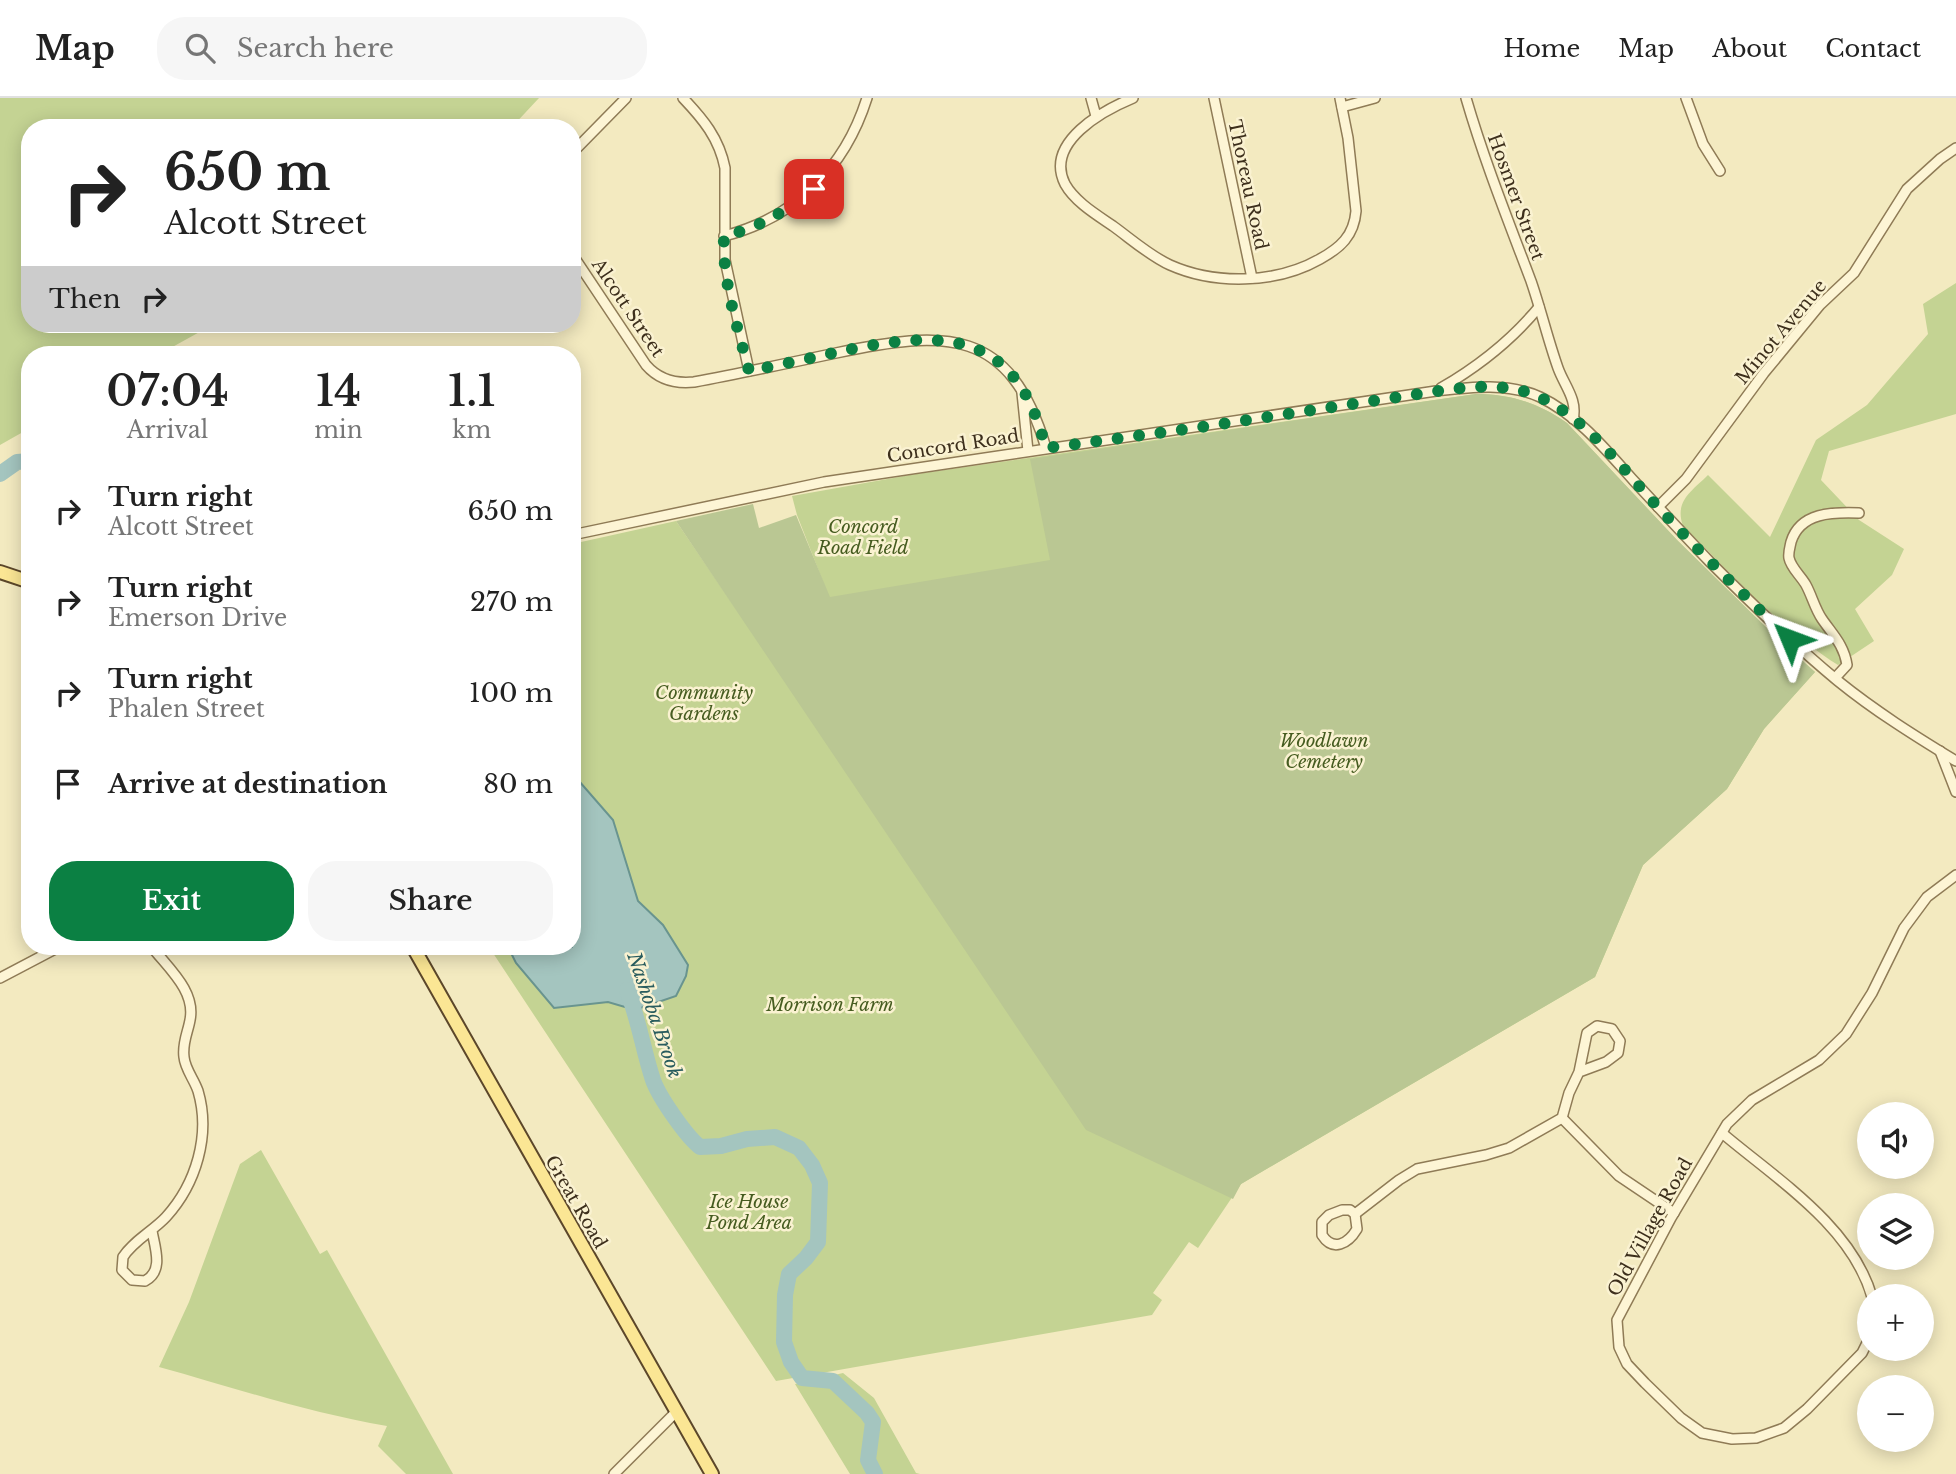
<!DOCTYPE html>
<meta charset="utf-8">
<style>
:root{--surface:#fff;--page:#f6f6f6;--text:#222;--muted:#767676;--line:#e0e0e0;--accent:#0b8043}
body{margin:0;font-family:"Libre Baskerville",serif;background:var(--page);color:var(--text);height:100vh;display:flex;flex-direction:column;font-size:26px;white-space:nowrap}
*{box-sizing:border-box;margin:0}
p{font-size:23px;color:var(--muted)}
.icon{flex:none;width:38px;height:38px;fill:none;stroke:currentColor;stroke-width:2;stroke-linecap:round;stroke-linejoin:round}
.map{position:relative;flex:1;overflow:hidden}
.details{position:absolute;left:21px;top:248px;width:560px;height:609px;display:flex;flex-direction:column;background:var(--surface);border-radius:28px;box-shadow:0 4px 18px #0003}
.details>*{flex:none}
.banner{position:absolute;left:21px;top:21px;width:560px;height:214px;border-radius:28px;box-shadow:0 4px 18px #0003;background:#fff;color:var(--text);overflow:hidden}
.buttons{position:absolute;left:1857px;top:1004px;display:grid;gap:14px}
.buttons a{display:grid;place-items:center;width:77px;height:77px;border-radius:50%;background:var(--surface);box-shadow:0 4px 18px #0003;font-size:35px}
.pin{position:absolute;display:grid;place-items:center;width:60px;height:60px;color:#fff;margin:-30px;border-radius:14px;box-shadow:0 4px 10px #0006}
.me{position:absolute;width:77px;margin:-38px;rotate:314deg;stroke-linejoin:round;filter:drop-shadow(0 0 5px #0008)}
.turn{display:flex;align-items:center;gap:24px;height:147px;padding:0 28px;font-size:32px}
.turn .icon{width:91px;height:91px;stroke-width:2.5}
.turn b{display:block;font-size:49px;line-height:60px}
.then{display:flex;align-items:center;height:66px;padding:0 28px;background:#0003;gap:14px;font-size:26px}
.eta{display:flex;justify-content:space-evenly;align-items:center;height:119px;text-align:center}
.eta b{font-size:42px;font-weight:600;line-height:49px}
.primary-button{display:flex;gap:14px;margin-top:auto;padding:14px 28px}
.primary-button a{flex:1;height:80px;border-radius:28px;background:var(--accent);color:#fff;font-size:28px;font-weight:600;line-height:80px;text-align:center}
.primary-button a+a{background:var(--page);color:var(--text)}
ul{padding:0;list-style:none}
li{display:flex;align-items:center;gap:21px;height:91px;padding:0 28px}
li div{flex:1}
li b{display:block;font-size:26px}
li em{font-style:normal}
header{display:flex;align-items:center;gap:42px;box-sizing:border-box;height:98px;padding:0 35px;background:var(--surface);border-bottom:2px solid var(--line)}
header strong{font-size:33px}
nav{display:flex;gap:38px;margin-inline-start:auto;font-size:24px}
.search{width:490px;height:63px;background:var(--page);display:flex;align-items:center;gap:18px;box-sizing:border-box;padding:0 24px;border-radius:28px;color:var(--muted);font-size:26px}
.map>svg:first-child{display:block}
.green{fill:#c4d393}
.cemetery{fill:#bac793}
.water{fill:#a4c5bf;stroke:#69948f;stroke-width:2}
.lines{fill:none;stroke-linecap:round;stroke-linejoin:round}
.river{stroke:#a4c5bf;stroke-width:16}
.minor-casing{stroke:#8f7b56;stroke-width:12}
.major-casing{stroke:#5c472a;stroke-width:16}
.minor{stroke:#fdf5d5;stroke-width:9}
.major{stroke:#fbe694;stroke-width:12}
.route{stroke:#0b8043;stroke-width:12;stroke-dasharray:0 21.6}
.labels{text-anchor:middle;stroke-width:5;stroke-linejoin:round;paint-order:stroke}
.street-label{font-size:18px;fill:#3d2f1c;stroke:#faf2d1}
.park-label{font-size:18px;font-style:italic;fill:#465c20;stroke:#faf2d1}
.water-label{font-size:19px;font-style:italic;fill:#295c5e;stroke:#faf2d1}
</style>
<header>
<strong>Map</strong>
<div class="search"><svg class="icon" aria-label="search" viewBox="0 0 24 24"><circle cx="10" cy="10" r="6"/><path d="M15 15l6 6"/></svg>Search here</div>
<nav><a>Home</a><a>Map</a><a>About</a><a>Contact</a></nav>
</header>
<div class="map">
<svg width="1956" height="1376" viewBox="0 0 1956 1376">
<rect width="100%" height="100%" fill="#f3eac0"/>
<g class="green">
<polygon points="0,0 539,0 511,30 30,30 30,226 214,226 158,257 30,257 30,330 0,347"/>
<path d="M1956,185V316L1829,353L1821,382L1859,422L1904,451L1892,477L1855,511L1874,543L1838,567C1779,530 1732,476 1683,428C1674,403 1692,393 1708,377L1770,439L1816,342L1867,307L1928,236L1923,206Z"/>
<path d="M1476,296C1511,296 1538,305 1567,325L1678,443L1779,542L1815,574L1764,631L1727,691L1643,767L1595,879L1241,1086L1198,1150L1189,1144L1153,1195L1162,1202L1152,1217L776,1283L489,849H508L516,865L554,910L608,904L635,912L676,898L686,878L663,827L638,803L613,722L572,675V446L676,423L738,514L829,499L797,417L792,398L910,377Z"/>
<path d="M261,1052L320,1156L327,1152L453,1376H406L378,1348L387,1328C309,1315 235,1290 159,1269L189,1204L240,1066Z"/>
<polygon points="843,1275 874,1300 916,1375 920,1376 850,1376 795,1286"/>
</g>
<path class="cemetery" d="M1476,296C1511,296 1538,305 1567,325L1678,443L1779,542L1815,574L1764,631L1727,691L1643,767L1595,879L1241,1086L1233,1101L1086,1032L676,423L753,406L759,430L796,417L830,499L1050,462L1030,361Z"/>
<polygon class="water" points="572,675 613,722 638,803 663,827 688,867 686,878 676,898 635,912 608,904 554,910 516,865 508,849 572,849"/>
<g class="lines">
<g class="river">
<polyline points="0,376 17,364 30,363"/>
<path d="M627,892C639,922 643,952 653,982C659,999 686,1038 700,1049L721,1048L747,1041L775,1039L799,1050L812,1067L820,1085L818,1144L806,1160L789,1176L785,1197L784,1244L791,1264L802,1280L833,1283L867,1315L873,1324L868,1362L875,1376"/>
</g>
<g class="minor-casing">
<g id="minor">
<path d="M683,0C703,21 719,40 725,70V162L749,273"/>
<polyline points="1091,0 1096,18"/>
<path d="M1133,0C1104,12 1044,44 1065,86C1075,104 1097,117 1113,128C1131,141 1150,158 1170,167C1215,187 1276,186 1320,161C1340,150 1354,138 1356,113L1348,40L1340,0"/>
<polyline points="1214,0 1252,180"/>
<path d="M1466,0C1484,62 1508,122 1531,183C1541,212 1548,242 1558,270C1564,287 1578,302 1573,321"/>
<polyline points="1686,0 1703,46 1720,73"/>
<polyline points="1342,9 1375,0"/>
<polyline points="572,55 626,0"/>
<path d="M724,138C795,120 845,70 867,0"/>
<path d="M572,156L646,267C659,282 675,286 694,284C742,275 789,265 836,255C945,232 1010,228 1046,350"/>
<path d="M1441,290C1479,268 1511,243 1539,209"/>
<polyline points="1022,295 1028,353"/>
<polyline points="1658,409 1686,381 1764,275 1820,207 1854,175 1907,91 1940,61 1956,50"/>
<path d="M572,437L824,384L1436,293C1470,289 1507,284 1540,299C1579,318 1606,352 1634,383C1659,410 1684,437 1710,464C1751,505 1793,546 1838,583C1875,613 1915,638 1956,663"/>
<path d="M1835,580L1847,567C1844,547 1833,537 1822,521C1815,511 1812,498 1806,487C1801,478 1791,470 1789,460C1788,455 1790,449 1791,444C1800,414 1833,414 1859,415"/>
<polyline points="1940,653 1956,694"/>
<path d="M152,849C168,870 196,893 190,922C188,934 182,945 184,959C185,971 194,981 198,993C211,1037 196,1086 166,1119C153,1133 133,1143 123,1159L122,1172L132,1182L145,1183C164,1173 155,1150 152,1133"/>
<polyline points="0,880 59,849"/>
<polyline points="1562,1020 1619,1078 1674,1115"/>
<path d="M1722,1035C1775,1080 1852,1128 1872,1199"/>
<path d="M1342,1112H1350L1355,1116L1357,1131C1348,1146 1333,1154 1322,1137V1124L1329,1117Z"/>
<polyline points="1355,1116 1399,1082 1417,1071 1486,1057 1509,1050 1562,1020 1569,995 1579,974 1587,935 1597,928 1612,931 1620,943 1618,955 1606,964 1579,974"/>
<polyline points="1869,1241 1862,1255 1807,1311 1784,1330 1756,1340 1732,1341 1702,1335 1681,1320 1645,1285 1627,1266 1619,1249 1617,1222 1671,1120 1727,1026 1752,1002 1819,962 1846,936 1872,895 1904,830 1927,799 1956,777"/>
<polyline points="614,1376 676,1314"/>
</g>
</g>
<g class="major-casing">
<g id="major">
<polyline points="0,474 30,484"/>
<polyline points="413,849 712,1376"/>
</g>
</g>
<use href="#minor" class="minor"/>
<use href="#major" class="major"/>
</g>
<g class="lines">
<path class="route" d="M814,91C784,114 761,129 724,138C722,183 738,231 749,273C778,267 808,261 837,254C897,242 973,225 1016,282C1032,303 1039,326 1046,350L1195,330L1452,291C1481,288 1510,286 1537,298C1587,320 1621,370 1658,409C1700,455 1745,498 1790,541"/>
</g>
<g class="labels">
<g class="street-label">
<text transform="translate(1248 87) rotate(78)" y="6">Thoreau Road</text>
<text transform="translate(1516 99) rotate(70)" y="6">Hosmer Street</text>
<text transform="translate(628 210) rotate(56)" y="6">Alcott Street</text>
<text transform="translate(1781 234) rotate(-50)" y="6">Minot Avenue</text>
<text transform="translate(953 348) rotate(-9)" y="6">Concord Road</text>
<text transform="translate(576 1104) rotate(60)" y="6">Great Road</text>
<text transform="translate(1650 1129) rotate(-61)" y="6">Old Village Road</text>
</g>
<g class="park-label">
<text x="863" y="435">Concord<tspan x="863" dy="21">Road Field</tspan></text>
<text x="704" y="601">Community<tspan x="704" dy="21">Gardens</tspan></text>
<text x="1324" y="649">Woodlawn<tspan x="1324" dy="21">Cemetery</tspan></text>
<text x="830" y="913">Morrison Farm</text>
<text x="749" y="1110">Ice House<tspan x="749" dy="21">Pond Area</tspan></text>
</g>
<g class="water-label">
<text transform="translate(655 917) rotate(71)" y="7">Nashoba Brook</text>
</g>
</g>
</svg>
<div class="buttons">
<a><svg class="icon" aria-label="sound" viewBox="0 0 24 24"><path d="M4 9h4l5-4v14l-5-4H4zM17 9q2 3 0 6"/></svg></a>
<a><svg class="icon" aria-label="layers" viewBox="0 0 24 24"><path d="M12 4l9 5-9 5-9-5zM3 14l9 5 9-5"/></svg></a>
<a>+</a>
<a>−</a>
</div>
<div class="pin" style="left:814px;top:91px;background:#d93025"><svg class="icon" aria-label="arrive" viewBox="0 0 24 24"><path d="M6 21V4h12l-3 4 3 4H6"/></svg></div>
<svg class="me" style="left:1790px;top:541px" viewBox="-20 -20 40 40"><path d="M0-17L14 15 0 8-14 15z" fill="#0b8043" stroke="#fff" stroke-width="4"/></svg>
<div class="banner">
<div class="turn"><svg class="icon" aria-label="right" viewBox="0 0 24 24"><path d="M7 20v-9h11M14 6l5 5-5 5"/></svg><div><b>650 m</b>Alcott Street</div></div>
<div class="then">Then<svg class="icon" aria-label="right" viewBox="0 0 24 24"><path d="M7 20v-9h11M14 6l5 5-5 5"/></svg></div>
</div>
<section class="details">
<div class="eta">
<div><b>07:04</b><p>Arrival</p></div>
<div><b>14</b><p>min</p></div>
<div><b>1.1</b><p>km</p></div>
</div>
<ul>
<li><svg class="icon" aria-label="right" viewBox="0 0 24 24"><path d="M7 20v-9h11M14 6l5 5-5 5"/></svg><div><b>Turn right</b><p>Alcott Street</p></div><em>650 m</em></li>
<li><svg class="icon" aria-label="right" viewBox="0 0 24 24"><path d="M7 20v-9h11M14 6l5 5-5 5"/></svg><div><b>Turn right</b><p>Emerson Drive</p></div><em>270 m</em></li>
<li><svg class="icon" aria-label="right" viewBox="0 0 24 24"><path d="M7 20v-9h11M14 6l5 5-5 5"/></svg><div><b>Turn right</b><p>Phalen Street</p></div><em>100 m</em></li>
<li><svg class="icon" aria-label="arrive" viewBox="0 0 24 24"><path d="M6 21V4h12l-3 4 3 4H6"/></svg><div><b>Arrive at destination</b></div><em>80 m</em></li>
</ul>
<div class="primary-button"><a>Exit</a><a>Share</a></div>
</section>
</div>
